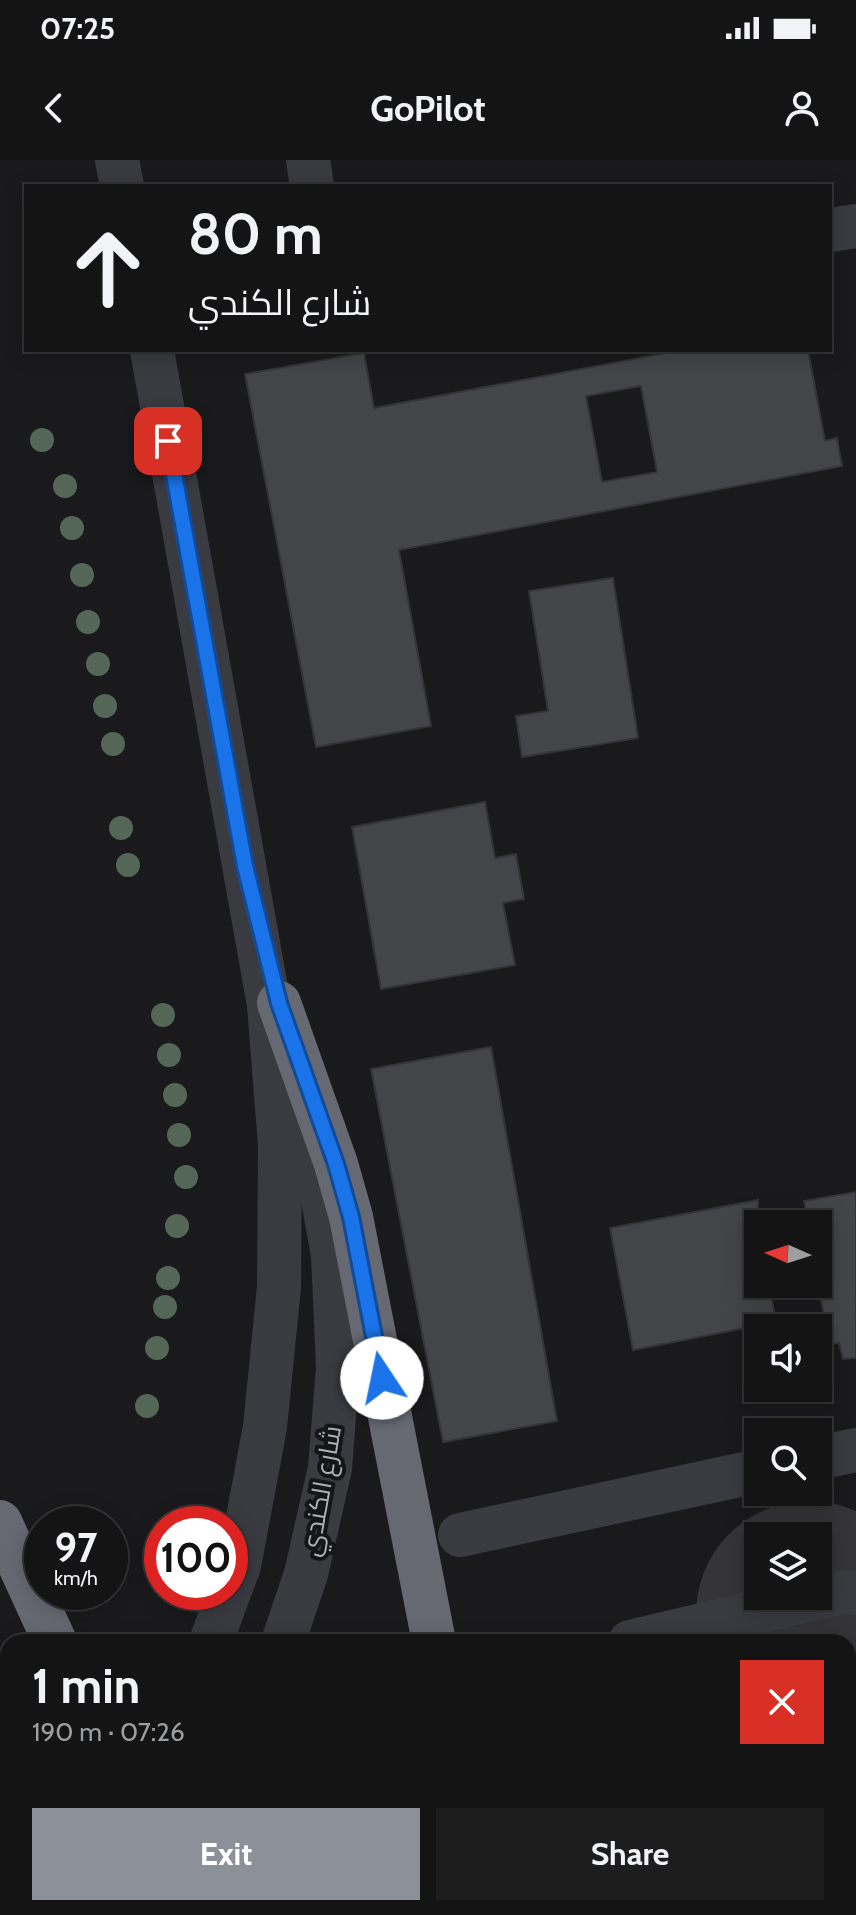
<!DOCTYPE html>
<meta charset="utf-8">
<style>
:root{--surface:#141415;--page:#1d1d1e;--text:#f1f3f6;--muted:#9d9ea0;--line:#333334;--accent:#8c9099}
body{margin:0;font-family:Cabin,Cairo,sans-serif;background:var(--page);color:var(--text);height:100vh;display:flex;flex-direction:column;font-size:30px;white-space:nowrap}
*{box-sizing:border-box;margin:0}
p{font-size:26px;color:var(--muted)}
.icon{flex:none;width:44px;height:44px;fill:none;stroke:currentColor;stroke-width:2;stroke-linecap:round;stroke-linejoin:round}
.map{position:relative;flex:1;overflow:hidden}
.side{position:absolute;left:0px;top:1474px;width:856px;height:282px;display:flex;flex-direction:column;background:var(--surface);border-radius:24px 24px 0 0;box-shadow:0 4px 20px #0003,0 0 0 2px var(--line)}
.side>*{flex:none}
.guide{position:absolute;left:24px;top:24px;width:808px;height:168px;border-radius:0px;box-shadow:0 4px 20px #0003,0 0 0 2px var(--line);background:#141415;color:var(--text);overflow:hidden}
.needle{width:52px;rotate:273deg}
.buttons{position:absolute;left:744px;top:1050px;display:grid;gap:16px}
.buttons a{display:grid;place-items:center;width:88px;height:88px;border-radius:0px;background:var(--surface);box-shadow:0 4px 20px #0003,0 0 0 2px var(--line);font-size:40px}
.speed{position:absolute;left:24px;top:1346px;display:flex;gap:16px;font-size:40px;font-weight:700;text-align:center}
.speed>*{display:grid;place-content:center;width:104px;height:104px;border-radius:50%;background:var(--surface);box-shadow:0 4px 20px #0003,0 0 0 2px var(--line);line-height:1}
.speed small{font-size:20px;font-weight:400}
.speed .limit{border:12px solid #d22;background:#fff;color:#111}
.pin{position:absolute;display:grid;place-items:center;width:68px;height:68px;color:#fff;margin:-34px;border-radius:16px;box-shadow:0 4px 12px #0006}
.me{position:absolute;width:88px;margin:-44px;rotate:349deg;stroke-linejoin:round;filter:drop-shadow(0 0 6px #0008)}
.turn{display:flex;align-items:center;gap:28px;height:168px;padding:0 32px;font-size:36px}
.turn .icon{width:104px;height:104px;stroke-width:2.5}
.turn b{display:block;font-size:56px;line-height:68px}
.round{display:grid;place-items:center;flex:none;width:84px;height:84px;border-radius:0px;background:var(--page)}
.headline{display:flex;align-items:center;justify-content:space-between;height:136px;padding:0 32px}
h1{font-size:48px;font-weight:700;line-height:60px}
.button{display:flex;gap:16px;margin-top:auto;padding:16px 32px}
.button a{flex:1;height:92px;border-radius:0px;background:var(--accent);color:#fff;font-size:32px;font-weight:700;line-height:92px;text-align:center}
.button a+a{background:var(--page);color:var(--text)}
.status{display:flex;justify-content:space-between;align-items:center;height:56px;padding:0 40px;background:var(--surface);direction:ltr}
.status svg{height:22px;fill:currentColor}
header{display:flex;justify-content:space-between;align-items:center;height:104px;padding:0 32px;background:var(--surface);font-size:36px;font-weight:700}
.map>svg:first-child{display:block}
.built{fill:#262529}
.lines{fill:none;stroke-linecap:round;stroke-linejoin:round}
.runway{stroke:#343439;stroke-width:226}
.building{fill:#444549;stroke:#343438;stroke-width:2;fill-rule:evenodd}
.minor{stroke:#3a3b41;stroke-width:44}
.highway{stroke:#666972;stroke-width:44}
.tree{fill:#546757}
.route-casing{stroke:#114b97;stroke-width:20}
.route{stroke:#1a73e8;stroke-width:14}
.labels{text-anchor:middle;stroke-width:8;stroke-linejoin:round;paint-order:stroke}
.street-label{font-size:26px;fill:#acb0bb;stroke:#151417}
</style>
<div class="status"><b>07:25</b><svg viewBox="0 0 49 12"><path d="M0 12V9h3v3zM5 12V6h3v6zM10 12V3h3v9zM15 12V0h3v12zM26 1h20v11H26zM47 4h2v5h-2z"/></svg></div>
<header><svg class="icon" aria-label="back" viewBox="0 0 24 24"><path d="M15 5l-7 7 7 7"/></svg>GoPilot<svg class="icon" aria-label="person" viewBox="0 0 24 24"><circle cx="12" cy="8" r="4"/><path d="M4 21q1-7 8-7t8 7"/></svg></header>
<div class="map">
<svg width="856" height="1755" viewBox="0 0 856 1755">
<rect width="100%" height="100%" fill="#1a1a1c"/>
<polygon class="built" points="589,1748 807,1748 808,1755 590,1755"/>
<g class="lines">
<g class="runway">
<polyline points="809,1454 815,1482"/>
<polyline points="848,1655 856,1696"/>
</g>
</g>
<g class="building">
<path d="M682,190H808L825,281L837,278L842,306L399,390L431,566L316,587L245,214L364,193L374,248ZM641,226L657,312L602,322L586,236Z"/>
<polygon points="613,418 638,578 522,597 516,556 548,551 529,431"/>
<polygon points="485,642 495,698 516,694 524,739 503,743 515,805 381,829 352,667"/>
<polygon points="491,887 557,1261 443,1282 371,909"/>
<polygon points="856,1032 856,1198 843,1199 839,1183 829,1184 819,1129 829,1127 818,1064 809,1064 804,1041"/>
<polygon points="758,1040 758,1124 769,1124 776,1162 633,1190 610,1068"/>
</g>
<g class="lines">
<g class="minor">
<polyline points="117,0 122,26"/>
<polyline points="308,0 312,26"/>
<polyline points="830,70 856,66"/>
<polyline points="152,190 269,845 280,986 279,1127 265,1267 239,1406 230,1430"/>
<polyline points="818,1298 856,1290"/>
<polyline points="460,1375 758,1311"/>
<polyline points="211,1482 229,1432"/>
<polyline points="283,1482 306,1414 330,1308 338,1207 333,1095 313,984"/>
<polyline points="630,1482 842,1432 856,1433"/>
<polyline points="571,1748 573,1755"/>
</g>
<g class="highway">
<polyline points="279,843 336,1004 351,1057 434,1482"/>
<polyline points="0,1362 55,1482"/>
<polyline points="0,1560 8,1577"/>
<polyline points="89,1748 92,1755"/>
<polyline points="179,1748 183,1755"/>
<polyline points="486,1748 487,1755"/>
</g>
</g>
<g class="tree">
<circle cx="42" cy="280" r="12"/>
<circle cx="65" cy="326" r="12"/>
<circle cx="72" cy="368" r="12"/>
<circle cx="82" cy="415" r="12"/>
<circle cx="88" cy="462" r="12"/>
<circle cx="98" cy="504" r="12"/>
<circle cx="105" cy="546" r="12"/>
<circle cx="113" cy="584" r="12"/>
<circle cx="121" cy="668" r="12"/>
<circle cx="128" cy="705" r="12"/>
<circle cx="163" cy="855" r="12"/>
<circle cx="169" cy="895" r="12"/>
<circle cx="175" cy="935" r="12"/>
<circle cx="179" cy="975" r="12"/>
<circle cx="186" cy="1017" r="12"/>
<circle cx="177" cy="1066" r="12"/>
<circle cx="168" cy="1118" r="12"/>
<circle cx="165" cy="1147" r="12"/>
<circle cx="157" cy="1188" r="12"/>
<circle cx="147" cy="1246" r="12"/>
</g>
<g class="lines">
<g class="route-casing">
<polyline id="route" points="168,281 245,706 279,843 336,1004 351,1057 382,1218"/>
</g>
<use href="#route" class="route"/>
</g>
<g class="labels">
<g class="street-label">
<text transform="translate(321 1331) rotate(-80)" y="9">شارع الكندي</text>
</g>
</g>
</svg>
<div class="buttons">
<a><svg class="needle" viewBox="-14 -14 28 28"><path d="M0-13l5 13h-10z" fill="#e53935"/><path d="M0 13l5-13h-10z" fill="#9d9ea0"/></svg></a>
<a><svg class="icon" aria-label="sound" viewBox="0 0 24 24"><path d="M4 9h4l5-4v14l-5-4H4zM17 9q2 3 0 6"/></svg></a>
<a><svg class="icon" aria-label="search" viewBox="0 0 24 24"><circle cx="10" cy="10" r="6"/><path d="M15 15l6 6"/></svg></a>
<a><svg class="icon" aria-label="layers" viewBox="0 0 24 24"><path d="M12 4l9 5-9 5-9-5zM3 14l9 5 9-5"/></svg></a>
</div>
<div class="speed"><div>97<small>km/h</small></div><div class="limit">100</div></div>
<div class="pin" style="left:168px;top:281px;background:#d93025"><svg class="icon" aria-label="arrive" viewBox="0 0 24 24"><path d="M6 21V4h12l-3 4 3 4H6"/></svg></div>
<svg class="me" style="left:382px;top:1218px" viewBox="-20 -20 40 40"><circle r="19" fill="#fff"/><path d="M0-13L10 11 0 6-10 11z" fill="#1a73e8"/></svg>
<div class="guide">
<div class="turn"><svg class="icon" aria-label="ahead" viewBox="0 0 24 24"><path d="M12 20V5M6 11l6-6 6 6"/></svg><div><b>80 m</b>شارع الكندي</div></div>
</div>
<section class="side">
<div class="headline"><div><h1>1 min</h1><p>190 m · 07:26</p></div><a class="round" style="background:#d93025;color:#fff"><svg class="icon" aria-label="close" viewBox="0 0 24 24"><path d="M6 6l12 12M18 6L6 18"/></svg></a></div>
<div class="button"><a>Exit</a><a>Share</a></div>
</section>
</div>
